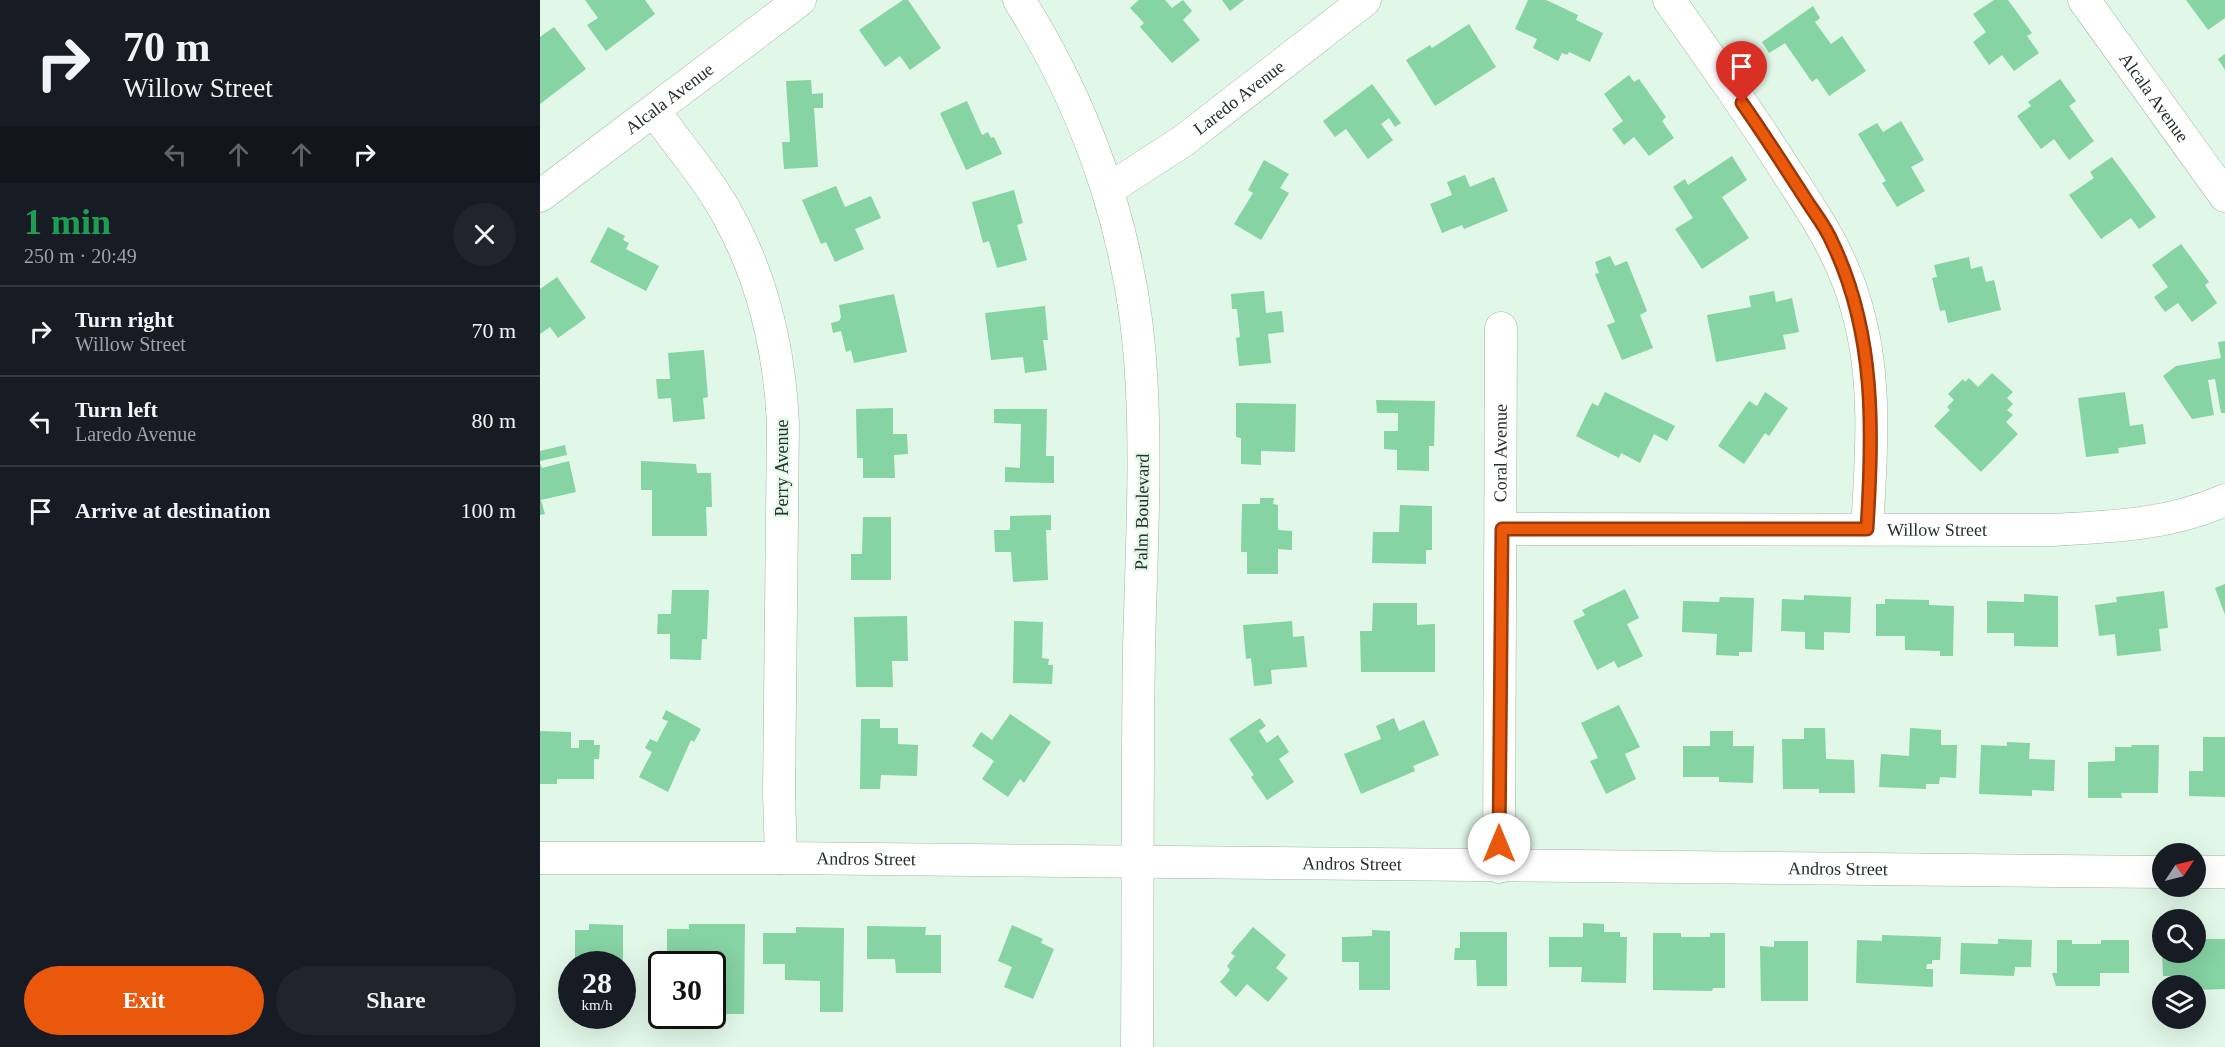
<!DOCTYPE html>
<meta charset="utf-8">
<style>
:root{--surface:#171b24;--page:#20242c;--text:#f1f3f6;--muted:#9ea1a6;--line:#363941;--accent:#ea580c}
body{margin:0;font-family:"Times New Roman",serif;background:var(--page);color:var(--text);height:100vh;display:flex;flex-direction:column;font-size:22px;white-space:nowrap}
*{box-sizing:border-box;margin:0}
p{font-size:20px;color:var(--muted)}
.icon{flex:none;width:33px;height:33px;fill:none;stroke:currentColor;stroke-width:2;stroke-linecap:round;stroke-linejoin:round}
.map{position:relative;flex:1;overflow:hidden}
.side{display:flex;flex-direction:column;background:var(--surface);width:540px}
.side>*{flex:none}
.banner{background:#171b24;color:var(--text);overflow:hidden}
.needle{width:39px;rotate:55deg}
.fabs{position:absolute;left:1612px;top:843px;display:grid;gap:12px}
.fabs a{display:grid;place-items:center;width:54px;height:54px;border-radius:50%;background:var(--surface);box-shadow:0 6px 24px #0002;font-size:30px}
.speed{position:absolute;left:18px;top:951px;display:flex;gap:12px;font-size:30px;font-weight:700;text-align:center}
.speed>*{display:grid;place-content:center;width:78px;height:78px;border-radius:50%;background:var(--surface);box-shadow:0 6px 24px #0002;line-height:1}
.speed small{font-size:15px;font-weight:400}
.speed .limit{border:3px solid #111;border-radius:9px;background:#fff;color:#111}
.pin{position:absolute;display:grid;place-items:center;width:51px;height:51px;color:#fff;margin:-62px -26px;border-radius:50% 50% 50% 0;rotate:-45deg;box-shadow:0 0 6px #0007}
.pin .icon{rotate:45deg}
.me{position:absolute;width:66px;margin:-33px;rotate:0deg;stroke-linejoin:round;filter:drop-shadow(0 0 4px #0008)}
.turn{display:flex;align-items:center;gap:21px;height:126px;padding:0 24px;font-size:27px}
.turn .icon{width:78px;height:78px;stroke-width:2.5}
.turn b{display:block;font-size:42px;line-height:51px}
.lanes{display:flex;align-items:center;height:57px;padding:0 24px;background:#0003;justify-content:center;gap:30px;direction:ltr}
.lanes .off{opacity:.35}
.round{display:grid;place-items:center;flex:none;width:63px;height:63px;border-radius:32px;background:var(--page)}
.overview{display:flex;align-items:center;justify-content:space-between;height:102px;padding:0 24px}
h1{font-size:36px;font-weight:600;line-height:45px;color:#1e9e55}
.primary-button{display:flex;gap:12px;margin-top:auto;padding:12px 24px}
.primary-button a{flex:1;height:69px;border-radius:36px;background:var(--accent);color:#fff;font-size:24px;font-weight:600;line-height:69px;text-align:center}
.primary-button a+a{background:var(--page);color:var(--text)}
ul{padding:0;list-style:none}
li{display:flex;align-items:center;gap:18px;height:90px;padding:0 24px;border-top:2px solid var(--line)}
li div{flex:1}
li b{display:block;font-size:22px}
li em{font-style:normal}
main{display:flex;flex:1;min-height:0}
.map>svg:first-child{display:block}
.building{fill:#86d3a4}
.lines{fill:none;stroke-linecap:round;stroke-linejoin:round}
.minor-casing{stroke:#a1b6a8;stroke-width:33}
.minor{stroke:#fff;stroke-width:32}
.route-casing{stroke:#983908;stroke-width:15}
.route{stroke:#ea580c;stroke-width:10}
.labels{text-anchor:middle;stroke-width:4.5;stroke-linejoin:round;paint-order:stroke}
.street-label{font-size:18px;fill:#272f2a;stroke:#e1f7e8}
</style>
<main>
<section class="side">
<div class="banner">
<div class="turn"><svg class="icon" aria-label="right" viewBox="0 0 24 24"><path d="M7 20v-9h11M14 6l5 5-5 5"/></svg><div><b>70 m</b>Willow Street</div></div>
<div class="lanes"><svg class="icon off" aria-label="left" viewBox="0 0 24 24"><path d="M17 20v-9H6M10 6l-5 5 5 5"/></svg><svg class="icon off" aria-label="ahead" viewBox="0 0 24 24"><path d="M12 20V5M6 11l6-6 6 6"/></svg><svg class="icon off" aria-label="ahead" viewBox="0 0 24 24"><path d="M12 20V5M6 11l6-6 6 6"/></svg><svg class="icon" aria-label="right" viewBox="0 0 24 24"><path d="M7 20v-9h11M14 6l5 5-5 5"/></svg></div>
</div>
<div class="overview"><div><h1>1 min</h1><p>250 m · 20:49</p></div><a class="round"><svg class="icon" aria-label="close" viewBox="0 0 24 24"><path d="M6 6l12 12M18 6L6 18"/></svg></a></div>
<ul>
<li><svg class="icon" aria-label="right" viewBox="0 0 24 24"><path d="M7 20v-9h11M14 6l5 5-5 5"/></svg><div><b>Turn right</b><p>Willow Street</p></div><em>70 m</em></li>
<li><svg class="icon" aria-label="left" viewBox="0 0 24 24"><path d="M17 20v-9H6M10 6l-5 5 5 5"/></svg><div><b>Turn left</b><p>Laredo Avenue</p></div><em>80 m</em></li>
<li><svg class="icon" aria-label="arrive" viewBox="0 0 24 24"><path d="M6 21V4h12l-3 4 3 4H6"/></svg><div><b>Arrive at destination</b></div><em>100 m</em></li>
</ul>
<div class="primary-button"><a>Exit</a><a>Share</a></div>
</section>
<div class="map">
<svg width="1685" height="1047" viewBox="0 0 1685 1047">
<rect width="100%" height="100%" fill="#e1f7e8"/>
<g class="building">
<polygon points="45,0 105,0 115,14 66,51 47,25 58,18"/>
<polygon points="363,0 368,0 401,48 370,70 360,56 345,67 319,30"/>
<polygon points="599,0 625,0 632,8 643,0 652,11 643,20 660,40 632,63 600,27 604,23 590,8"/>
<polygon points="682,0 704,0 690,11"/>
<polygon points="988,0 1006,0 1038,15 1036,20 1063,33 1050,62 1029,52 1027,55 1022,53 1018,61 993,48 997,39 975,29"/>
<polygon points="1454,0 1468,0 1492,33 1487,36 1499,53 1474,71 1462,55 1449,65 1433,42 1446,32 1433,14"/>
<polygon points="1646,0 1685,0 1685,18 1668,30"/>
<polygon points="1273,6 1280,18 1275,22 1291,44 1302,36 1326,71 1289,96 1277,78 1272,82 1245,43 1229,53 1222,42"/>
<polygon points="929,24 956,67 895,106 866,60 890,45 892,48"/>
<polygon points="14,27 46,69 0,104 0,37"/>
<polygon points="1685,54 1685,70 1678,59"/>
<polygon points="1089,75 1094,82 1099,79 1126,117 1122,121 1134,138 1109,156 1094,137 1084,145 1072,129 1083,121 1064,94"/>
<polygon points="1520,79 1536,101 1529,106 1554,141 1529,160 1514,139 1501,149 1477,116 1491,106 1488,102"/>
<polygon points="271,80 272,94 283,93 283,108 274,108 278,167 244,169 242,142 250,142 246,81"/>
<polygon points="832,84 861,123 855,127 849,118 841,124 853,140 828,159 806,129 795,137 783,121"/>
<polygon points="427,101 442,135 448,132 451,138 454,137 462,154 426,170 400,113"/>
<polygon points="1361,121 1384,160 1371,167 1385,191 1357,207 1342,183 1346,181 1318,134 1337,123 1343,132"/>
<polygon points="1192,156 1207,180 1182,197 1209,238 1162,269 1135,229 1153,218 1133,187 1145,179 1148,185"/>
<polygon points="1572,157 1616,217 1599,229 1591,218 1561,239 1529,195 1554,178 1550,172"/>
<polygon points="724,160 749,174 740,188 749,193 721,240 694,224 713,193 708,190"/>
<polygon points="925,175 930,187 954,177 968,211 924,229 922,225 902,233 890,204 912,195 907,182"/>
<polygon points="296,186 305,207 331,196 341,218 315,229 324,249 295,262 286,242 281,244 262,200"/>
<polygon points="474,190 483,223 477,225 487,260 457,268 449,241 443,243 432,202"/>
<polygon points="68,227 85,236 83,240 89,243 86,249 119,266 106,291 50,262"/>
<polygon points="1641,244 1669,282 1665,285 1677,303 1652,322 1638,303 1625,312 1614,297 1628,287 1612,265"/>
<polygon points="1070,256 1075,266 1087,261 1107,311 1100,315 1113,348 1082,360 1067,325 1075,322 1055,274 1059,273 1055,262"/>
<polygon points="1429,257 1431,269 1442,266 1446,282 1454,280 1461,310 1408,323 1405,310 1400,311 1392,278 1397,277 1394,265"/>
<polygon points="17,277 46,318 18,338 10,327 0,334 0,289"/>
<polygon points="724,291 726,313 742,311 744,332 728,334 731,363 699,366 696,338 700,337 697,309 692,309 691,294"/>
<polygon points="1234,291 1236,302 1252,298 1259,332 1243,335 1246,349 1176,362 1167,315 1211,307 1209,296"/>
<polygon points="354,294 367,352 314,363 311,350 306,352 301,331 293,333 291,323 299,321 301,317 299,305"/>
<polygon points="505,306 508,340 503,340 507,370 485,373 483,357 451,360 445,313"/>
<polygon points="1685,341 1685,413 1681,413 1675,379 1668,380 1674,415 1652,419 1623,376 1636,366 1681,358 1678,342"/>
<polygon points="164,350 168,397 163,398 165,419 133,422 131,398 118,399 116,379 130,379 128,353"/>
<polygon points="1452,373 1473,392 1467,398 1473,404 1467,410 1473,415 1466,422 1478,434 1441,472 1394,426 1410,410 1407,407 1414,400 1408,394 1423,379 1425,382 1429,378 1438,387"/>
<polygon points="1065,392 1135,426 1127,441 1114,434 1100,463 1081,453 1079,458 1036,436 1052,403 1058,406"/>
<polygon points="1225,392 1248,408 1229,436 1225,433 1204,464 1178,446 1209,401 1217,406"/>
<polygon points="1585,392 1590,426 1603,424 1606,444 1578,448 1579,453 1546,457 1538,398"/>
<polygon points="836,400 895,401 894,446 889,446 889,471 857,470 857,450 844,449 844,431 858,431 858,413 837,413"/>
<polygon points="696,403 756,404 755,452 721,451 721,465 701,464 701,438 696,437"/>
<polygon points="353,408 353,434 367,434 368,454 354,455 355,478 323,478 323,458 317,458 316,409"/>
<polygon points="454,409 507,409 506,456 514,456 514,483 465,482 465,467 480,468 481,424 454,423"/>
<polygon points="25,445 27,455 0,461 0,451"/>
<polygon points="29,461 36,492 1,500 5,514 0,515 0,463 2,468"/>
<polygon points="101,461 156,464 157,473 171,473 172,507 166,507 167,536 112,536 112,490 101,490"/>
<polygon points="720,498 734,498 733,504 738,505 738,530 752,531 752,550 738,549 738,574 707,574 707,552 701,552 702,504 720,504"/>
<polygon points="860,505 892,506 892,550 886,550 886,564 832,563 833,532 859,532"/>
<polygon points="511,515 511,530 506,530 508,580 473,582 471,552 455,552 454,530 470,530 470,516"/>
<polygon points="323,517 351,517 351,580 311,580 311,554 322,554"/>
<polygon points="1685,584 1685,615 1675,588"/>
<polygon points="1085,589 1099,618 1087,624 1103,656 1078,668 1074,661 1057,670 1033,621 1045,615 1042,610"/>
<polygon points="132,590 169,590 167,639 162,639 161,660 130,659 130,634 117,634 118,614 131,614"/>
<polygon points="1624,591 1628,628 1619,629 1621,651 1577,656 1575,634 1559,636 1555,605 1577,602 1576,597"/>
<polygon points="1484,594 1518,596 1518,647 1474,646 1474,633 1447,633 1447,601 1484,602"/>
<polygon points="1264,595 1311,597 1310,633 1284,632 1284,650 1265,649 1265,632 1241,631 1242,599 1264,600"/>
<polygon points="1180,597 1214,598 1212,652 1199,652 1199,656 1176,655 1177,634 1142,632 1143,601 1179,602"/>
<polygon points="1345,599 1389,600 1389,605 1414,606 1413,656 1400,656 1400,651 1365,650 1365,636 1336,636 1336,604 1345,604"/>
<polygon points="833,603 877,603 877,625 895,624 895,672 821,672 820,631 832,631"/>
<polygon points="367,616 368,661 352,661 353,687 316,687 314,617"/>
<polygon points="474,621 503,622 502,658 509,659 508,665 513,665 512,684 473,683"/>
<polygon points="752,621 753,637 764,636 767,667 731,670 732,684 714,686 711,658 706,659 703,625"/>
<polygon points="1079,705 1100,747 1085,754 1096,779 1066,794 1050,761 1058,758 1041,723"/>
<polygon points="126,710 161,729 154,742 151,740 128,792 99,777 112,752 105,748 110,739 117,742 128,721 122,719"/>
<polygon points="470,714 511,742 484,783 480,779 468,797 442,779 454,761 432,746 441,732 452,740"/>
<polygon points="720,718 726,726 719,731 727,743 738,735 749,752 739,759 754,782 727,800 711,777 714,775 689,739"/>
<polygon points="854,718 859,731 884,720 899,755 873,766 875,771 821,794 804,754 841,739 836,726"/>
<polygon points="321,719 340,719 340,728 358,728 358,744 378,745 377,776 341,775 340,789 320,789"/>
<polygon points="1264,728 1285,728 1286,759 1314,760 1315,793 1279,793 1279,789 1243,789 1242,739 1264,739"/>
<polygon points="1370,728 1401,730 1401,745 1417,745 1416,778 1400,777 1399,784 1386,784 1386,789 1339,787 1341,754 1369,756"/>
<polygon points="0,731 31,732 31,748 39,748 39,740 54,740 54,745 60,745 59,759 54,759 54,779 17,779 17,784 0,784"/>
<polygon points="1170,731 1193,731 1193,746 1214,746 1213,783 1179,782 1179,777 1143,777 1143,746 1170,746"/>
<polygon points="1663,737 1685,737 1685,797 1649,796 1649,771 1663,771"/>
<polygon points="1467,742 1490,743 1489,759 1515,760 1514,791 1492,790 1492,796 1439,794 1441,745 1467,746"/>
<polygon points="1591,745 1619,745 1618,793 1581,793 1582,798 1548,798 1548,762 1575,761 1575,747 1592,747"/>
<polygon points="1043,923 1064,924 1064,932 1080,932 1080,937 1087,937 1086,983 1041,982 1042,967 1009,967 1009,937 1043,937"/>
<polygon points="49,924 83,925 83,964 35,964 35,930 49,930"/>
<polygon points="149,924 205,924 204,1014 172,1014 172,964 122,964 122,1013 110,1013 110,960 127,960 127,929 149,929"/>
<polygon points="472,925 503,939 501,943 514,949 493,999 464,987 472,967 458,961"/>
<polygon points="327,926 386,927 385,935 401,935 401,973 356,973 355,959 327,959"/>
<polygon points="256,927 304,928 303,1012 280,1012 280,981 245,980 245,964 223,964 223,933 256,933"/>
<polygon points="713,927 746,955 736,968 748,978 728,1002 707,984 696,997 680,982 690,970 687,966 695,956 691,953"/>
<polygon points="832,930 850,931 850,990 819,990 819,962 802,962 802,937 832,936"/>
<polygon points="920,932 967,932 967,986 937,986 936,960 914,960 915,948 920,948"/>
<polygon points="1113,933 1141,933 1141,937 1170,937 1170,933 1185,933 1185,988 1173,988 1172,991 1113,990"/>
<polygon points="1342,935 1401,937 1400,960 1392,960 1392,964 1387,964 1386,969 1393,969 1393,987 1316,983 1317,940 1342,941"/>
<polygon points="1458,939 1492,940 1491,967 1475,967 1474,976 1420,974 1421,943 1458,944"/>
<polygon points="1656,939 1685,939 1685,989 1656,990 1656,986 1645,986 1644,976 1623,976 1622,952 1656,952"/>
<polygon points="1517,940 1532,940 1532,944 1561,944 1561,940 1589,940 1589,973 1560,973 1560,986 1516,986 1512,973 1517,973"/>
<polygon points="1234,941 1268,941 1268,1001 1221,1001 1220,946 1234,947"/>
</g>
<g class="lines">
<g class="minor-casing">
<g id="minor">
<path d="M479,0C553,117 597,252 602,391C606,476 601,563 599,649C597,782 598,914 597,1047"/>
<path d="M1129,0C1168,55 1207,109 1243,166C1276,216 1306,260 1320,320C1337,387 1331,461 1327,529"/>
<path id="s1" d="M1544,0L1685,196"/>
<path d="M114,111C134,138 155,164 174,192C219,262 239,341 243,423L239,794L241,858"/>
<path id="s2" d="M569,189L643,141L825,0"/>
<path id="s3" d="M0,196L260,0"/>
<path id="s4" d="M962,529L1510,530C1570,527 1629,525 1685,500"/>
<path id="s5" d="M0,858H241L1623,872"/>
<path id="s6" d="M959,867L961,328"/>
<polyline points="1656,872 1685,872"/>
</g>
</g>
<use href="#minor" class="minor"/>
</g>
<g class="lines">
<g class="route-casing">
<path id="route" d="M959,844L962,529H1327C1333,431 1336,333 1292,242C1285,225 1272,210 1263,195C1243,164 1223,133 1202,103"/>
</g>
<use href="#route" class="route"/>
</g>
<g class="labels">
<g class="street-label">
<text dy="6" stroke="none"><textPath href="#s2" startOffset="159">Laredo Avenue</textPath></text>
<text dy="6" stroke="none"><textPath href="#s3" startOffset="162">Alcala Avenue</textPath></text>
<text dy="6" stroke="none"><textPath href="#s1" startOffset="120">Alcala Avenue</textPath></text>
<text dy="6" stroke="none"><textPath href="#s6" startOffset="414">Coral Avenue</textPath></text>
<text transform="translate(242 468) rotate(-90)" y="6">Perry Avenue</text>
<text transform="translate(602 512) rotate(-89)" y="6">Palm Boulevard</text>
<text dy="6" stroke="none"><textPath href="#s4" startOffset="435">Willow Street</textPath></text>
<text dy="6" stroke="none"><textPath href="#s5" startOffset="326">Andros Street</textPath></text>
<text dy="6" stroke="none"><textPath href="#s5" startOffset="812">Andros Street</textPath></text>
<text dy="6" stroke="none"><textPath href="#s5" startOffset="1298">Andros Street</textPath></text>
</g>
</g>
</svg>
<div class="fabs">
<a><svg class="needle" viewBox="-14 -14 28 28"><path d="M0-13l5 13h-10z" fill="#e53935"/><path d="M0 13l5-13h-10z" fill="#9ea1a6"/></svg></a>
<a><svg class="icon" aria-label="search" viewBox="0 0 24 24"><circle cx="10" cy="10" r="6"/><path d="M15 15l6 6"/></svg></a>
<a><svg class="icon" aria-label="layers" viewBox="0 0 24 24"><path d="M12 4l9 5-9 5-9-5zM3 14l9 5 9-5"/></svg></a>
</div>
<div class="speed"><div>28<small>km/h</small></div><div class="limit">30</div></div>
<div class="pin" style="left:1202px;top:103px;background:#d93025"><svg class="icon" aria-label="arrive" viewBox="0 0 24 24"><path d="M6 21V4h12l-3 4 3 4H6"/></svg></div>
<svg class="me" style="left:959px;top:844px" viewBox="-20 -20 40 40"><circle r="19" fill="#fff"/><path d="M0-13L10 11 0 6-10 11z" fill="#ea580c"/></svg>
</div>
</main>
